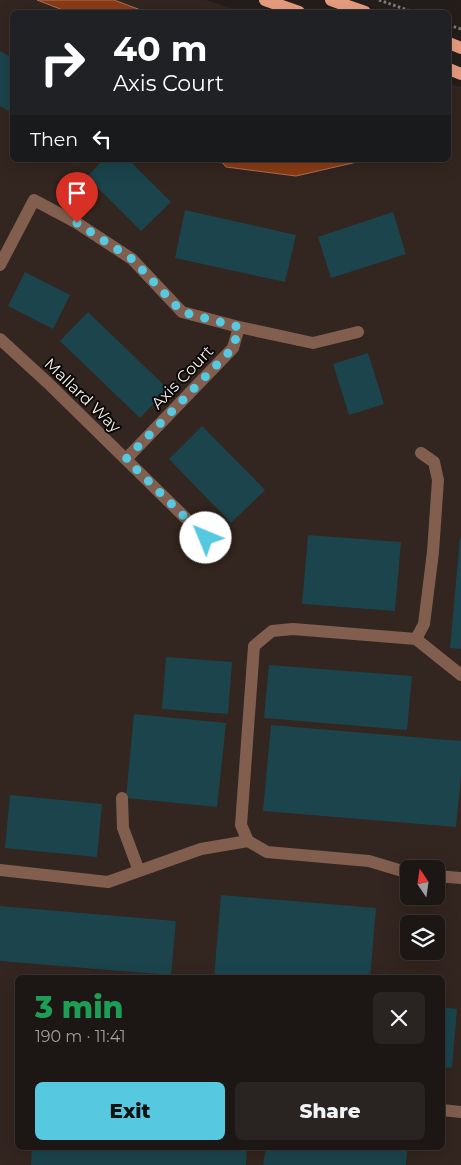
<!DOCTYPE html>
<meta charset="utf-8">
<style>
:root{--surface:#1c1614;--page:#292322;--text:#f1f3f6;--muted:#a09fa0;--line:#3a3534;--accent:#56c9e0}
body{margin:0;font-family:Montserrat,sans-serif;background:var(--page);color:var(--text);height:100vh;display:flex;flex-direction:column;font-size:19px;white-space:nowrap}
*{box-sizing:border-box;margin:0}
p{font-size:16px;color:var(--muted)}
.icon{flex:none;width:28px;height:28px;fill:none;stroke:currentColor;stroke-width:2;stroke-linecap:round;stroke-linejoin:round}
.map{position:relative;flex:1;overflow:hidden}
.sheet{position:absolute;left:15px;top:975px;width:430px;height:175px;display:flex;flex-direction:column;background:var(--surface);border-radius:8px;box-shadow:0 5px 20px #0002,0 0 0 1px var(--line)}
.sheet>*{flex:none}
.top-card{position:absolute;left:10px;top:10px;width:441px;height:152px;border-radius:8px;box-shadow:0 5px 20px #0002,0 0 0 1px var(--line);background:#202124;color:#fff;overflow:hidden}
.needle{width:32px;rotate:347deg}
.controls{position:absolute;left:400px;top:860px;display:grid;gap:10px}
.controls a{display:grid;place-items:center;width:45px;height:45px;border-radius:8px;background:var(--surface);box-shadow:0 5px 20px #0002,0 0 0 1px var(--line);font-size:25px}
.pin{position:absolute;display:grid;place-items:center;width:42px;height:42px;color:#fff;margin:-51px -21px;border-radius:50% 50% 50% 0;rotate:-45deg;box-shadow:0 0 5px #0007}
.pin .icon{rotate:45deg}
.me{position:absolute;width:55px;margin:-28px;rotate:315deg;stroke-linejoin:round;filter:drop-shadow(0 0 4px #0008)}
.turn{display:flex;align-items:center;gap:18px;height:105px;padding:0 20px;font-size:22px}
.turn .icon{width:65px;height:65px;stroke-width:2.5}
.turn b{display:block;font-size:35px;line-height:42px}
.then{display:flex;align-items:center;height:48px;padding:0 20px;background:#0003;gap:10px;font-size:19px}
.round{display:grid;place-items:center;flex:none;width:52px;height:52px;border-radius:8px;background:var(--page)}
.head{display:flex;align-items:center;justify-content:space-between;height:85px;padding:0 20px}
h1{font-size:30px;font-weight:800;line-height:38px;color:#1e9e55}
.action{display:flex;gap:10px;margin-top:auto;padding:10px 20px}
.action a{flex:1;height:58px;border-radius:8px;background:var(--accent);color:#111;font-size:20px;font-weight:800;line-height:58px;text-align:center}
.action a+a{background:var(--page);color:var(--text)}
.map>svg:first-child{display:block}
.built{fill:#33251f;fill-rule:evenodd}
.water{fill:#893b15;stroke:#aa7256}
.building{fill:#1b444c}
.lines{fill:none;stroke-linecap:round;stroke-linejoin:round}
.path{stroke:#827b79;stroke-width:3;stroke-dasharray:2.5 2.5;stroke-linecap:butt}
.minor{stroke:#825e4f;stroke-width:12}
.major{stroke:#e69c7d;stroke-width:12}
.route{stroke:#56c9e0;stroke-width:9;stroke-dasharray:0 16.2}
.labels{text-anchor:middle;stroke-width:4;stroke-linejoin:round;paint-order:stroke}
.street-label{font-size:16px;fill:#f7f1ef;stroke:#0c0807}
</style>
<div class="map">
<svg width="461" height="1165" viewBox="0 0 461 1165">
<rect width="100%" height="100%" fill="#251d1a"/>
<path class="built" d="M0,0H206L242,12H12V160H449V83L461,87V1165H0ZM409,869H436V896H409ZM409,924H436V951H409ZM18,978H442V1148H18Z"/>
<g class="water">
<polygon points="37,0 114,0 146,12 68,12"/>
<polygon points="220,160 359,160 357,162 296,176 226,167"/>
</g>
<g class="building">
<polygon points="0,51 12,58 12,113 0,106"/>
<polygon points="103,160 129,160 171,202 141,231 87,177"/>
<polygon points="185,210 296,235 285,282 175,258"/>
<polygon points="393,212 406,254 331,278 318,237"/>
<polygon points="25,272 70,295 53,329 8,306"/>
<polygon points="88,312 168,389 140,418 60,341"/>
<polygon points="368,353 384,404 349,415 333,364"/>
<polygon points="202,426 265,490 231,523 169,459"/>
<polygon points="308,535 401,542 395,611 302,604"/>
<polygon points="460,538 461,538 461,649 450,648"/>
<polygon points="166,657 232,662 228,714 162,709"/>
<polygon points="269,665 412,676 407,730 264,718"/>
<polygon points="134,714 226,723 217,807 126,798"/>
<polygon points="271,725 461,741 461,776 456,827 263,811"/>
<polygon points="10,795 102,804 97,857 5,848"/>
<polygon points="221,895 376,908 370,978 214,978"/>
<polygon points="0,906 176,921 171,975 0,961"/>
<polygon points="442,1007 457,1009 452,1068 442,1067"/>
<polygon points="32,1148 247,1148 246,1165 31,1165"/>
<polygon points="266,1148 362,1148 407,1151 406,1165 263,1165"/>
</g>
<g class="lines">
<g class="path">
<polyline points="379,0 413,12"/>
<polyline points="449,25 461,29"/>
</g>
<g class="minor">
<polyline points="0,265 34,200 77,223 132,259 182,312 239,327 233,348 126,459"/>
<polyline points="239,327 313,343 358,332"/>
<polyline points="0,339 48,383 206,538"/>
<polyline points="416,639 424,624 433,552 438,480 434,462 421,453"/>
<polyline points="122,798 123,828 139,871"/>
<polyline points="0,870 108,882 201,849 248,841"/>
<polyline points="409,873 369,861 267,852 248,841 241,825 254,646 272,631 293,629 416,639 461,675"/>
<polyline points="436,876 461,878"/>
<polyline points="442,1110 461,1112"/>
</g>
<g class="major">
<polyline points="265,0 299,12"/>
<polyline points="331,0 365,12"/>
<polyline points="449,43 461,48"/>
<polyline points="449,69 461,74"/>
</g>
</g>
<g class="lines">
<polyline class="route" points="77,223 132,259 182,312 239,327 233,348 126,459 206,538"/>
</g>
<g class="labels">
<g class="street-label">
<text transform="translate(182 377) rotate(-46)" y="6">Axis Court</text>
<text transform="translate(83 395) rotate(44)" y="6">Mallard Way</text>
</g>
</g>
</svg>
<div class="controls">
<a><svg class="needle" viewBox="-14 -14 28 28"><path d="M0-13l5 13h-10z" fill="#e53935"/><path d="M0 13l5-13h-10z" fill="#a09fa0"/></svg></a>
<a><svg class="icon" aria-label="layers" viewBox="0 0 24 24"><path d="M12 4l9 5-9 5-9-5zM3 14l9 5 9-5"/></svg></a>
</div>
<div class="pin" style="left:77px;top:223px;background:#d93025"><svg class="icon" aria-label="arrive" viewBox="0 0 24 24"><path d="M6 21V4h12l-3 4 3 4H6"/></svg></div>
<svg class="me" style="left:206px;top:538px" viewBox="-20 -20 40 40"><circle r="19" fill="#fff"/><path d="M0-13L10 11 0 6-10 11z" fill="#56c9e0"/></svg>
<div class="top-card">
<div class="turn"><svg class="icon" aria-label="right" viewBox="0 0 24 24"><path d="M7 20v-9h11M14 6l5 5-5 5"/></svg><div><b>40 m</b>Axis Court</div></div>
<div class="then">Then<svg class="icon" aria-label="left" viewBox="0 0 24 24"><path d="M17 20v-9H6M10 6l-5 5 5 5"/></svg></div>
</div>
<section class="sheet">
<div class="head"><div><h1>3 min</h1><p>190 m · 11:41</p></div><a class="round"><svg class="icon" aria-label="close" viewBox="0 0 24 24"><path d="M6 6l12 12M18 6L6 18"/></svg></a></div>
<div class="action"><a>Exit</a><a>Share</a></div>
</section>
</div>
